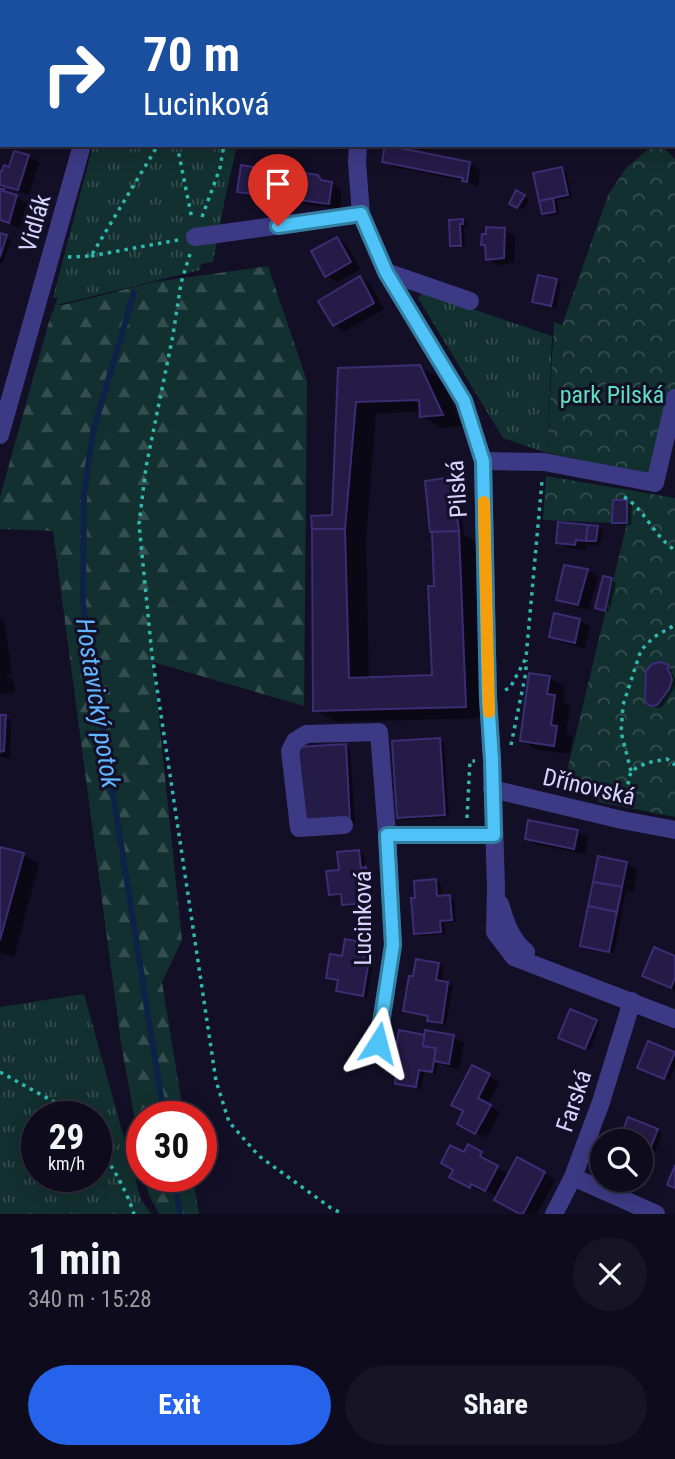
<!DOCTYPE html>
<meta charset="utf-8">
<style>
:root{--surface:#0e0b1c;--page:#171425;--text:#f1f3f6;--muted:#9b9ba3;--line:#2e2b3b;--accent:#2563eb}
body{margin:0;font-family:"Roboto Condensed",sans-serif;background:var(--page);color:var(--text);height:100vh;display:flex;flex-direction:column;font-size:26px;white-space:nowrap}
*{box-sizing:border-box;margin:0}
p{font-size:23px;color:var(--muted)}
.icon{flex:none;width:38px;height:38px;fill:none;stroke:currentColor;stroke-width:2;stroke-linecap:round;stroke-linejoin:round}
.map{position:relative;height:1214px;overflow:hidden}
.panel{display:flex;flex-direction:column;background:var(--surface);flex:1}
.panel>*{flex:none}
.top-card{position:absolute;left:0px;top:0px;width:676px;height:147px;box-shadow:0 4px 18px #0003,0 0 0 2px var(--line);background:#1a4fa0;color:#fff;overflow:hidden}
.tools{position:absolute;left:590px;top:1129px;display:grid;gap:14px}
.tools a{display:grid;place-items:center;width:63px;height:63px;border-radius:50%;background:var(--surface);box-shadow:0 4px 18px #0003,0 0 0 2px var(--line);font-size:35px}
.speed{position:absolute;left:21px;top:1101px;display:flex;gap:14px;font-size:35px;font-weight:700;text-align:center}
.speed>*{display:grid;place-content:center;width:91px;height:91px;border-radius:50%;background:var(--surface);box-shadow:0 4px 18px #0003,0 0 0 2px var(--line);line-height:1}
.speed small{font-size:18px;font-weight:400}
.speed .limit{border:10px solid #d22;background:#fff;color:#111}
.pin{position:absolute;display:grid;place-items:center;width:60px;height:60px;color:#fff;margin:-72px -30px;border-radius:50% 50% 50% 0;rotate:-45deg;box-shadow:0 0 7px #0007}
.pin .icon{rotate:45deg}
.me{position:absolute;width:77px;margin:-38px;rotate:9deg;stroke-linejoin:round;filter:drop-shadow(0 0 5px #0008)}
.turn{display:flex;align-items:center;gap:24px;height:147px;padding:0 28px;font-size:32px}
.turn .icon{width:91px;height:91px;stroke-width:2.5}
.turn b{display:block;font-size:49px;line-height:60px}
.round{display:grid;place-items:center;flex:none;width:74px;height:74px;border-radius:37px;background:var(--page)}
.head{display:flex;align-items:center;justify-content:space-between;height:119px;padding:0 28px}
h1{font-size:42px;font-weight:700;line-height:52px}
.cta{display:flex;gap:14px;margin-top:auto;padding:14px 28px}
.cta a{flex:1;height:80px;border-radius:42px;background:var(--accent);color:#fff;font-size:28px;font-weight:700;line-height:80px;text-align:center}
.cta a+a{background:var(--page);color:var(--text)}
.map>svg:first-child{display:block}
.grass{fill:url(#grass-tufts);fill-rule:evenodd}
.forest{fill:url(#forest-firs)}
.park{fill:url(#park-crowns);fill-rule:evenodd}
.shadow{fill:#0007}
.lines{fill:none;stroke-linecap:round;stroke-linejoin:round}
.stream{stroke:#0c2248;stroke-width:6}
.building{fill:#241b47;stroke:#3b2d73;stroke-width:2}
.path{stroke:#2fb8b0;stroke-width:3.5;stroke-dasharray:3.5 5;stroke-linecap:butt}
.minor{stroke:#3d3a85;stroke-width:18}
.rail{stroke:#00e5ff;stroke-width:5;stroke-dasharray:10 9;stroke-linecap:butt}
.route-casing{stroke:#337fa1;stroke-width:18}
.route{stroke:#4fc3f7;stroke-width:12}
.slow{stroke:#f59e0b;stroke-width:12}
.labels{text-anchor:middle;stroke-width:6;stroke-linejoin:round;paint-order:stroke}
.street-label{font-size:24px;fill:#d9d4ff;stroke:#130f26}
.park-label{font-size:24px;fill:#5fe0c0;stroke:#130f26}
.water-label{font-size:26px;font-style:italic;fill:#62b6ff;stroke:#130f26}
</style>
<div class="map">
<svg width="675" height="1214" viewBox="0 0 675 1214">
<defs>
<pattern id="grass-tufts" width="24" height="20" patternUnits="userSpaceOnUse" patternTransform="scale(1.75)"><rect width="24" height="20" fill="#12302f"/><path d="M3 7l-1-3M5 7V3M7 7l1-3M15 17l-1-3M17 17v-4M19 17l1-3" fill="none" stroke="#344d4e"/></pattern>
<pattern id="forest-firs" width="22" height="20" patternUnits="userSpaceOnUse" patternTransform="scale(1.75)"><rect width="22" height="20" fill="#12302f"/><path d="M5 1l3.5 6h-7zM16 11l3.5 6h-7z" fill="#344d4e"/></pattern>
<pattern id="park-crowns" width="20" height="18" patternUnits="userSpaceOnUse" patternTransform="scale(1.75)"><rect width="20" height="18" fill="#12302f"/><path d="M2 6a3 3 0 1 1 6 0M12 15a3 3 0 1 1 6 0" fill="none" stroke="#344d4e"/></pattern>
</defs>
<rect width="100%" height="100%" fill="#130f26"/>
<g class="grass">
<polygon points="93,145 237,145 225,199 213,262 201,264 200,270 57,305 60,297 53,298"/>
<polygon points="423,292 552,336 547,453 503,438 418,298"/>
<path d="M84,994L141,1199L151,1214H0V1007ZM37,1116H96V1176H37Z"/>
</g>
<g class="forest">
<polygon points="268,266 307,381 304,706 153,662 182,940 162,982 184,1116 142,1116 142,1159 121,1043 53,531 0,529 0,497 48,325 58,297 61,296 58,305 63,305 154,282"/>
<polygon points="145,1176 193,1176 199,1214 159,1214 148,1193"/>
</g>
<g class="park">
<polygon points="653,145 661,145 675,159 675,426 662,476 547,453 554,322 562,325 608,195 626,168"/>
<path d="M546,476L675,498V817L598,802L601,786L565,779L627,523V501L613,500L612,523L543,520ZM657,662L669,665L667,669C675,683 666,693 657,705L651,706C649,705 647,704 646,703C642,697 645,674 648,669C651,664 653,664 657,662Z"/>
</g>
<g class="shadow">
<polygon points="410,0 437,0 439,2 410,2"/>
<polygon points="323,145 344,145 343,150 326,147"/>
<polygon points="403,145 428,145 426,151"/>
<polygon points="28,157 39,163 29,195 0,185 0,173 11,169"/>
<polygon points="384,161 469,164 480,170 478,187 465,181 394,167"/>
<polygon points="562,168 566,171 572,197 557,200 559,214 548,216 543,213"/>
<polygon points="260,169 272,176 317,177 332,184 342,190 340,209 250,197 239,191"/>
<polygon points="0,190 27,203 20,228 8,224 0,220"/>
<polygon points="517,192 529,199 523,210 511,203"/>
<polygon points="463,220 467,223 467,226 464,226 465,247 457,248 452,245 451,221"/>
<polygon points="504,229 515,236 514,263 498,265 487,259 487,246 483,244 488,236"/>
<polygon points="0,235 11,239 3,263 0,263"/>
<polygon points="337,239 347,245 360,269 337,282 327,276"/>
<polygon points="360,278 370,284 384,309 345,331 334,325"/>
<polygon points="556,280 561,283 556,308 534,301"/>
<polygon points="420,367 441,379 462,426 442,428 421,416 421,412 376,413 366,542 369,679 434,677 436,587 434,532 452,479 457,482 464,535 479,544 486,718 336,722 315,710 333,517 340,370"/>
<polygon points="627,502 632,505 631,525 619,525 614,522"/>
<polygon points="597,527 602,530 601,543 597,543 597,546 586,544 586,550 569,548 558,542"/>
<polygon points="587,571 598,577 589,610 568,605 558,599"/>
<polygon points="611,580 616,583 609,612 597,608"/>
<polygon points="556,615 580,621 590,627 585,648 561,642 551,636"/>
<polygon points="0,619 4,621 12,673 6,675 13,679 15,692 0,694"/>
<polygon points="664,665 673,670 671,672 675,679 675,687 662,707 657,708 648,702"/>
<polygon points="549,678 565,687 563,702 570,706 566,733 572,737 570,754 537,750 522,740"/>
<polygon points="0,717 6,717 11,720 10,758 0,757"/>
<polygon points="439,740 444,743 449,817 403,820 398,817"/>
<polygon points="345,746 350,749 355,823 309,826"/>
<polygon points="577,831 588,838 585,854 537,845 527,839"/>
<polygon points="0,849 23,855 39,864 14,957 0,953"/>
<polygon points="359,852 364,855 365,869 370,872 373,905 349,907 344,904 343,896 335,897 330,894 341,871"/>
<polygon points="626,864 637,870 633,892 626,891 614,953 587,948 582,946"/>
<polygon points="435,880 440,883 442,897 449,897 454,899 456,922 444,923 445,934 420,936 416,933 417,900"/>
<polygon points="366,944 371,947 368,962 373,965 367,997 343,993 338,990 340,981 328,977 344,958"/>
<polygon points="675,958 675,990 655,981"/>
<polygon points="418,961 439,964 444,967 441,982 453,986 446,1025 434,1023 429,1020 430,1016 409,1013 404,1010"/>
<polygon points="596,1021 600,1024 590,1050 565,1040"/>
<polygon points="426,1037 453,1037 464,1043 459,1069 446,1066 438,1062 436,1074 424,1072 421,1089 401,1086 396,1083 399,1067"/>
<polygon points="649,1043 675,1054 675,1067 669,1080 644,1069"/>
<polygon points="473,1067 500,1082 487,1105 500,1112 486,1138 459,1124 465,1111"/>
<polygon points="657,1130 662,1133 650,1164 640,1160 640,1141 621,1141"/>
<polygon points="469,1147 491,1160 489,1163 509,1174 517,1159 555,1180 537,1214 523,1214 498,1197 483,1188 481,1192 462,1182 464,1154"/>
</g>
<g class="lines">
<g class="stream">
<polyline points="665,0 667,2"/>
<polyline points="674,5 675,5"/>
<polyline points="134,293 93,431 84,495 83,604 164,1116"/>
<polyline points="174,1176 180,1214"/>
</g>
</g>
<g class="building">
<polygon points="385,145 470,162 467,182 462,181 463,178 382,162"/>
<polygon points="14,151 29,155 18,190 0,185 0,171 2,171 4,165 9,167"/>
<polygon points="241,165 262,168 265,173 275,175 275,172 287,174 283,198 237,192"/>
<polygon points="562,167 568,195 539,201 533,173"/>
<polygon points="297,172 318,175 321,180 332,182 329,204 283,198 287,174 296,175"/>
<polygon points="0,189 4,189 3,191 17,195 9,223 0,220"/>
<polygon points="516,190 525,195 517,208 509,204"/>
<polygon points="553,198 555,212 542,214 539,201"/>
<polygon points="463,219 463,224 460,224 461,246 450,246 449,220"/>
<polygon points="486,227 505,228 504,258 486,260 485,245 481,245 482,234 486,234"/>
<polygon points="0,233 7,235 0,257"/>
<polygon points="337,237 351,262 325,277 311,251"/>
<polygon points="538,275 557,279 551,306 532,302"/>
<polygon points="360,276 374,303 333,326 318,301"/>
<polygon points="420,365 443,415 420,417 419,400 356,402 345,529 312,529 311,516 332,515 338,368"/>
<polygon points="452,477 459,531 430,532 425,481"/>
<polygon points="613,500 627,500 627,523 612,523"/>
<polygon points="558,522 588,525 586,541 576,540 575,545 556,543"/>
<polygon points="588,525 598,526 596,541 586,541"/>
<polygon points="312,529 345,529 349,678 432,675 428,586 434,586 432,532 459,531 466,707 313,711"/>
<polygon points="564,565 588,569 578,605 556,600"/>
<polygon points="603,576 612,578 605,611 595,608"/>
<polygon points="554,613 580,619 575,643 549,637"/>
<polygon points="661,662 669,665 667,669 670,673 672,680 669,689 657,705 651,706 646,703 645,699 646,671 652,664"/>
<polygon points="529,673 550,676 547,694 555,695 551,725 557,726 554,746 520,741"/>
<polygon points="0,715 6,715 4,751 0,752"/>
<polygon points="440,738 445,815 397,818 392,741"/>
<polygon points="346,744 350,821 303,824 298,747"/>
<polygon points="528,820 578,830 574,849 525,839"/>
<polygon points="0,847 24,853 0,940"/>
<polygon points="359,850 361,868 366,867 369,903 342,905 341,894 329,895 326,871 339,870 337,852"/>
<polygon points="598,856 627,862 622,887 593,882"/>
<polygon points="436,879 437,896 450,895 452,920 440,921 441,932 414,934 411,898 415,898 414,881"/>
<polygon points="593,882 622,887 617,912 588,906"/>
<polygon points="588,906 617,912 609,952 580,946"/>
<polygon points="345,939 367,943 364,960 369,960 363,996 336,991 338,980 326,978 330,954 342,956"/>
<polygon points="654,947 675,956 675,977 671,988 642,976"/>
<polygon points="416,959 439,963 436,980 448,982 442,1023 427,1021 428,1016 403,1011 409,976 413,976"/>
<polygon points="570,1009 597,1020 585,1049 558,1038"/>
<polygon points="399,1030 425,1035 423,1046 436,1048 432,1072 419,1070 416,1087 395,1084 397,1066 393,1065"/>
<polygon points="425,1030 454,1035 449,1064 434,1061 436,1048 423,1046"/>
<polygon points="648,1041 675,1052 664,1079 637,1068"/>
<polygon points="472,1065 490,1074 478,1098 491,1105 475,1134 457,1124 463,1111 451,1105"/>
<polygon points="628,1117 658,1129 645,1162 640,1161 640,1141 619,1141"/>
<polygon points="468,1144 482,1152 480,1156 498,1166 485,1191 471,1184 470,1188 449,1177 453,1170 441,1163 450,1145 464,1152"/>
<polygon points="517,1157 545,1172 523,1214 520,1214 494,1200"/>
<polygon points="675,1165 675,1188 667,1185"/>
</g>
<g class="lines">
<g class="path">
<polyline points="332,0 334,2"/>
<polyline points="146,2 147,0"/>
<polyline points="235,2 236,0"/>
<polyline points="258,2 260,0"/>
<polyline points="177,145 192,219"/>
<polyline points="202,217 220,168 224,145"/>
<polyline points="190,254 181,283 173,335 146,467 139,524 152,655 216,1081 229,1122 259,1156 331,1208 343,1214"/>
<polyline points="91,256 178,240"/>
<polyline points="68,257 91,256 158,145"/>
<path d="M624,497C645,509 654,537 675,550"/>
<polyline points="505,690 510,688 526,658 542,481"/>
<polyline points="511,745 526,672 526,660"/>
<polyline points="631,771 621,732 623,705 641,650 654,637 675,625"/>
<polyline points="624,801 631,771 646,763 667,759 675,765"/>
<polyline points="467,818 470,761 475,761"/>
<polyline points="0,1072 56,1103 70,1116"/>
<path d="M96,1145C112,1165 126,1189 134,1214"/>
</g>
<g class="minor">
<polyline points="355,0 355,2"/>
<polyline points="123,2 124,0"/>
<polyline points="358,145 357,162 361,214 386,272 464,401 483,461 488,698 492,760 496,887 495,932 514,957 675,1019"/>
<polyline points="195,237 361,214"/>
<polyline points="386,272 470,301"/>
<polyline points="0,435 82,145"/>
<polyline points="483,461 544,462 655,483 675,398"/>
<polyline points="492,789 622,820 675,830"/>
<polyline points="344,825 299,828 290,751 295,741 306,734 379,732 387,835 393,945 378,1043"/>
<polyline points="387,835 494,835"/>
<path d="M500,904C505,921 511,940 526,952"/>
<polyline points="573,1177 656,1214"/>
<polyline points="554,1214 573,1177 601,1102 632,1001"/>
</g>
<g class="rail">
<polyline points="560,0 562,2"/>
<polyline points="578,0 579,2"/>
<polyline points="595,0 596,2"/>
<polyline points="674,80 675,81"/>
<polyline points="674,98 675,99"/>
<polyline points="674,115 675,116"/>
</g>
</g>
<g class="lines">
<g class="route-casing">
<polyline id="route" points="278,226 361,214 386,272 464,401 483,461 488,698 492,760 494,835 387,835 393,945 378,1043"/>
</g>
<use href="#route" class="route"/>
<polyline class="slow" points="484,502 489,712"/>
</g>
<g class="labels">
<g class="street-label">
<text transform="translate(35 223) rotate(-74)" y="8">Vidlák</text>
<text transform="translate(457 489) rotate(-94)" y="8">Pilská</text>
<text transform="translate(589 787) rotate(13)" y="8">Dřínovská</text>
<text transform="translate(363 918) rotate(-90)" y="8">Lucinková</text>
<text transform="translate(574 1101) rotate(-71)" y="8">Farská</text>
</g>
<g class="park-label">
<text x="612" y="403">park Pilská</text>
</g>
<g class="water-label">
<text transform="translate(98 703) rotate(81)" y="9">Hostavický potok</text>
</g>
</g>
</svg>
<div class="tools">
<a><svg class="icon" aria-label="search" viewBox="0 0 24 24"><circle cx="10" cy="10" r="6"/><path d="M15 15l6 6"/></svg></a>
</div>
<div class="speed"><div>29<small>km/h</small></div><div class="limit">30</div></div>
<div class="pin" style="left:278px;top:226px;background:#d93025"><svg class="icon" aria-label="arrive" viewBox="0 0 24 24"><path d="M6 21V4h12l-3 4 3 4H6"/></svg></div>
<svg class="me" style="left:378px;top:1043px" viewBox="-20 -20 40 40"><path d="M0-17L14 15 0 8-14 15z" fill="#4fc3f7" stroke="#fff" stroke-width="4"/></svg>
<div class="top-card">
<div class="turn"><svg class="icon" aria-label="right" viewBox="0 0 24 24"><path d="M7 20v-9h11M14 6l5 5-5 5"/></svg><div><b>70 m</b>Lucinková</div></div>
</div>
</div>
<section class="panel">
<div class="head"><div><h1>1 min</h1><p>340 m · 15:28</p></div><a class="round"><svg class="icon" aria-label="close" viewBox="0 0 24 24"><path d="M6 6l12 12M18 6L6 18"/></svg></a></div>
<div class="cta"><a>Exit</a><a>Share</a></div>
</section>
